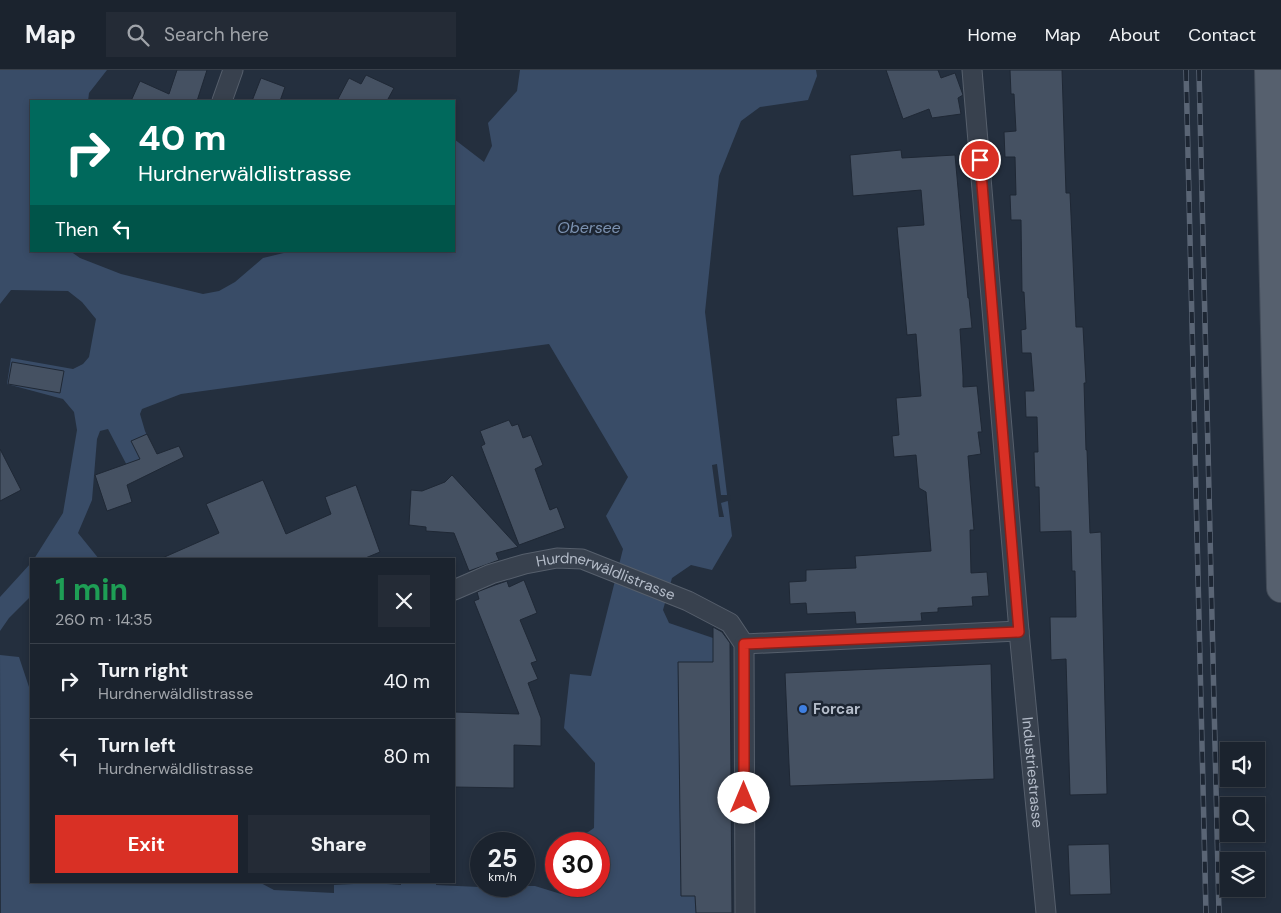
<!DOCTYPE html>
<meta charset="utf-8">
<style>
:root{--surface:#1b232e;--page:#242b36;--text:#f1f3f6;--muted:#a0a4aa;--line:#39404a;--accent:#d93025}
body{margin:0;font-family:"DM Sans",sans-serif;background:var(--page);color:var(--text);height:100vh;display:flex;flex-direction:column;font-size:19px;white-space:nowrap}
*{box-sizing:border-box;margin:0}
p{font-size:16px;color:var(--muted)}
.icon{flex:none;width:28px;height:28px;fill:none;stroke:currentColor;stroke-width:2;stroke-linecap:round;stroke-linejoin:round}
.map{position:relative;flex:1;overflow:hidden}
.details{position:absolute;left:30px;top:488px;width:425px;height:325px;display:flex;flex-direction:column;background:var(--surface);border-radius:0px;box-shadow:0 2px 8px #0003,0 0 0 1px var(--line)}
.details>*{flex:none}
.banner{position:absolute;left:30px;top:30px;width:425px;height:152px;border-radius:0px;box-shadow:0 2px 8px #0003,0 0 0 1px var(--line);background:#00695c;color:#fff;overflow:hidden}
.controls{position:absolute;left:1220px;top:672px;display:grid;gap:10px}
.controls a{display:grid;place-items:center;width:45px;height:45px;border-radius:0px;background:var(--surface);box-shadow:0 2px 8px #0003,0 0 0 1px var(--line);font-size:25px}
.speed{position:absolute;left:470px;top:762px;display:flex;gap:10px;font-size:25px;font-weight:700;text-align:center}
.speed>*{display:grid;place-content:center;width:65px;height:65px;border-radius:50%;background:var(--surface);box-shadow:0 2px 8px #0003,0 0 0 1px var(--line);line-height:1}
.speed small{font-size:12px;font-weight:400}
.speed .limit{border:8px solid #d22;background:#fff;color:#111}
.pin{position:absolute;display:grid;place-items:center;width:42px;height:42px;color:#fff;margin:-21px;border:2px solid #fff;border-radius:50%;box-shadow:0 1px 5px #0007}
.me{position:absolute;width:55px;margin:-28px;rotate:0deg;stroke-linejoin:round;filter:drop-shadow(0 0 4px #0008)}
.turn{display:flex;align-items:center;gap:18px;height:105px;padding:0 25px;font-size:22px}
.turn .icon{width:65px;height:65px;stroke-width:2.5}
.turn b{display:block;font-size:35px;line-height:42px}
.then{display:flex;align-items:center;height:48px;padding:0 25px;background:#0003;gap:10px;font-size:19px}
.round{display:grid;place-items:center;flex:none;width:52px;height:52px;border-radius:0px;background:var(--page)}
.headline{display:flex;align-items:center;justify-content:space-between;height:85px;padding:0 25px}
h1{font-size:30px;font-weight:700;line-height:38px;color:#1e9e55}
.primary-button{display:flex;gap:10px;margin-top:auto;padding:10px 25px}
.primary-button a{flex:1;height:58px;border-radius:0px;background:var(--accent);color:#fff;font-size:20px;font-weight:700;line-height:58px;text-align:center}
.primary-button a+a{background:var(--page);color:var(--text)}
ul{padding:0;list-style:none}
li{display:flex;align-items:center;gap:15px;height:75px;padding:0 25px;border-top:1px solid var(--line)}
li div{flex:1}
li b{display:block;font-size:19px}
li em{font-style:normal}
header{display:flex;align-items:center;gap:30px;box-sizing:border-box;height:70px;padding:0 25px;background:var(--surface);border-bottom:1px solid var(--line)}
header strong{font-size:24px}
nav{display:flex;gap:28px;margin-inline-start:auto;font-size:18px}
.search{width:350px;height:45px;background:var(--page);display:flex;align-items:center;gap:12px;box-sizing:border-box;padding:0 18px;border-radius:0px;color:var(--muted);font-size:19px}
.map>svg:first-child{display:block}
.water{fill:#394c67}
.pier{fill:#242f3e}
.building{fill:#455162;stroke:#1f2835}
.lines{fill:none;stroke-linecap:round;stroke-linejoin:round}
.street-casing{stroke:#565f6c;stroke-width:21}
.primary-casing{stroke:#414a57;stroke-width:30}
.street{stroke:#38414e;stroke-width:19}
.primary{stroke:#56606e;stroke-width:28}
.rail-casing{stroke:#5a6575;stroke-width:5.5}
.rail{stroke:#1d2633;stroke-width:4;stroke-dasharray:11;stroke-linecap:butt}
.route-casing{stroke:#8d1f18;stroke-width:12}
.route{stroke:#d93025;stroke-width:9}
.shop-dot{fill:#3f7fe0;stroke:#1d2633;stroke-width:2}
.labels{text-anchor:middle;stroke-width:5;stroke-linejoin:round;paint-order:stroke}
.street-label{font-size:15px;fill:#b4bcc9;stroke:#1d2633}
.poi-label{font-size:15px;font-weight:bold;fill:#b4bcc9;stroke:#1d2633;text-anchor:start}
.water-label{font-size:16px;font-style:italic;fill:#7c92b1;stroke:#1d2633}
</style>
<header>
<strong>Map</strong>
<div class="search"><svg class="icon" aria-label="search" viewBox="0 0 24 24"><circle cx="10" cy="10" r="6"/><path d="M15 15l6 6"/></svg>Search here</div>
<nav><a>Home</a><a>Map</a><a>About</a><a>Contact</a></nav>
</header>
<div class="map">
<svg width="1281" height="843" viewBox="0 0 1281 843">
<rect width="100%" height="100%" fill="#242f3e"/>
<g class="water">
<polygon points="0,0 107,0 89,23 88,31 31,31 31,181 70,181 80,188 121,204 203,224 219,221 235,212 263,188 292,181 454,181 454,69 484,92 492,76 488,53 517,21 520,0 816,0 817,6 808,30 760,37 741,51 719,106 705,242 732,466 712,500 691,495 672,508 663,540 669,553 713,568 713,592 678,592 681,825 695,826 696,843 1,843 0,585 19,587 31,623 31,811 257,811 274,820 334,823 334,815 373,813 401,815 401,811 436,811 436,815 479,817 481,786 481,816 535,816 561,824 575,816 599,816 599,774 576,774 575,771 594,758 595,693 564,658 570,604 591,606 623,479 606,446 628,407 549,274 181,324 142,339 140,344 145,361 161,396 133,407 108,359 100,361 97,369 92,430 78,463 99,489 34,489 63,443 77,360 74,342 63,329 7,314 11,288 73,299 83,294 89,287 96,249 82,232 68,221 11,220 0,234"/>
<polygon points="31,493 31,526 9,548 0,561 0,527"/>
</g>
<polygon class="pier" points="717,394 721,425 730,425 731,430 721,433 724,447 719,447 712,395"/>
<g class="building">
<polygon points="177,0 207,0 197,31 131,31 140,11 169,24"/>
<polygon points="886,0 938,0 941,8 955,3 963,25 958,28 961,44 932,48 929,39 903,49"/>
<polygon points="1010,0 1062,0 1066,123 1070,123 1076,257 1083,257 1086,313 1084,313 1086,380 1087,380 1090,463 1101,462 1107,724 1070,725 1066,589 1051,590 1050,547 1076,547 1075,501 1072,501 1071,461 1040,462 1039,417 1035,417 1034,382 1038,382 1037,347 1026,347 1025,321 1034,321 1031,283 1022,283 1021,260 1026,259 1024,222 1022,222 1021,150 1011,150 1010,125 1016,125 1015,87 1005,87 1004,62 1016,61 1014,24 1011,24"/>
<polygon points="366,5 394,18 388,29 394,31 337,31 349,8 361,14"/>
<polygon points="261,8 285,17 280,31 252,31"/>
<polygon points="901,80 902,88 955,85 968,228 969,228 972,258 960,259 963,306 963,317 977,316 982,362 978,362 981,384 968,386 974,460 970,460 971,503 987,502 989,526 972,527 973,536 938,538 938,542 921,543 922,551 856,554 855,542 807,544 806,533 790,534 789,512 806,511 806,500 856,498 855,486 931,481 926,422 919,418 916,385 894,387 892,366 899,365 896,328 921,326 916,264 907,265 897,157 924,155 921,120 853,126 850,85"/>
<polygon points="12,292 64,301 60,323 8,314"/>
<polygon points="509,350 512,356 518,354 523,368 531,365 543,395 535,399 550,440 557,437 565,458 519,475 481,376 485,374 480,361"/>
<polygon points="147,364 157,384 179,376 184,387 127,415 132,432 107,441 95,405 140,389 131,371"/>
<polygon points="0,379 21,420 0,431"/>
<polygon points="452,405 518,477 496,483 499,490 469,501 454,463 426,461 426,457 409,455 411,420 422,421 445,412"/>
<polygon points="263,410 286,464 331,444 325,427 356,415 380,482 363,489 160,489 219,463 206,434"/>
<polygon points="524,510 537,543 520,550 537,591 531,593 538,609 528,613 541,648 541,676 514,675 514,718 454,717 454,642 519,644 474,531 479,529 477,522 495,515 507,511 509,517"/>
<polygon points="713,557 722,562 730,573 732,843 696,843 695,826 681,826 678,592 713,592"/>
<polygon points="991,594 994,709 790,716 785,603"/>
<polygon points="1109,774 1111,824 1070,825 1068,775"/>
</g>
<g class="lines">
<g class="street-casing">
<g id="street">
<path id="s1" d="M972,0L1019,561L1046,843"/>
<polyline points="222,31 233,0"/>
<path id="s2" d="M454,520L491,504L525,494L557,488L582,489L688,531L730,553L744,574L745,843"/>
<polyline points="744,574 1019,561"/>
</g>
</g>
<g class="primary-casing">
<polyline id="primary" points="1269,0 1281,518"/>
</g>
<use href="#street" class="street"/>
<use href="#primary" class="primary"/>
<g class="rail-casing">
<g id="rail">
<polyline points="1186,0 1206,843"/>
<polyline points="1199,0 1219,843"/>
</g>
</g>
<use href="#rail" class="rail"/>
</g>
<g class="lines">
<g class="route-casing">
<polyline id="route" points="744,728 744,574 1019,562 980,90"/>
</g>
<use href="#route" class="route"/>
</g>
<circle class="shop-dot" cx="803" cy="639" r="5"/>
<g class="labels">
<g class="street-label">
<text dy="5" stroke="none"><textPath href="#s2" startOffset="160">Hurdnerwäldlistrasse</textPath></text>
<text dy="5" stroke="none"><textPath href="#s1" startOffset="705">Industriestrasse</textPath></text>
</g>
<g class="poi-label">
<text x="813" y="644">Forcar</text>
</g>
<g class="water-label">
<text x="589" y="163">Obersee</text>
</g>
</g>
</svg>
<div class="controls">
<a><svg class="icon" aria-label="sound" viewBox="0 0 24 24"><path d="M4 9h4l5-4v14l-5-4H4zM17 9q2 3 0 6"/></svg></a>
<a><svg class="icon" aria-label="search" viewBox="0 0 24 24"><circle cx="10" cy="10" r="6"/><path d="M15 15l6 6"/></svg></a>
<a><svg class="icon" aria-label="layers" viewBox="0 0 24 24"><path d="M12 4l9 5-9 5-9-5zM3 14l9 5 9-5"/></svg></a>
</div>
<div class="speed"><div>25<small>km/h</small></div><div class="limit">30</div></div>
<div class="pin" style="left:980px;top:90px;background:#d93025"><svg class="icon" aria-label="arrive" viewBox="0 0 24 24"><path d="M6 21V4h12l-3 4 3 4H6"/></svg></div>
<svg class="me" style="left:744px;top:728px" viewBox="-20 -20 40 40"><circle r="19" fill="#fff"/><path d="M0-13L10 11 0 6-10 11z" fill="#d93025"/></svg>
<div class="banner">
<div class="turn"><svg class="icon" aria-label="right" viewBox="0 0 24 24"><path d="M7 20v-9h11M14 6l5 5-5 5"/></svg><div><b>40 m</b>Hurdnerwäldlistrasse</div></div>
<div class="then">Then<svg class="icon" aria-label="left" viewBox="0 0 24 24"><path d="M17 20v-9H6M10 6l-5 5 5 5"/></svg></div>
</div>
<section class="details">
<div class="headline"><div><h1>1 min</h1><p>260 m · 14:35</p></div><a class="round"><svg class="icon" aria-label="close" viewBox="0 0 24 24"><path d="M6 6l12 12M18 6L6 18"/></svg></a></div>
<ul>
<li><svg class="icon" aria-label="right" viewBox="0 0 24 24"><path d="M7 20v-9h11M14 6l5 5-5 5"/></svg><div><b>Turn right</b><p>Hurdnerwäldlistrasse</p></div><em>40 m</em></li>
<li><svg class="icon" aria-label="left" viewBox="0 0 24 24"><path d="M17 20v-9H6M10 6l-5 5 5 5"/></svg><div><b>Turn left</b><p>Hurdnerwäldlistrasse</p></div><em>80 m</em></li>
</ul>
<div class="primary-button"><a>Exit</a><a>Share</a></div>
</section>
</div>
